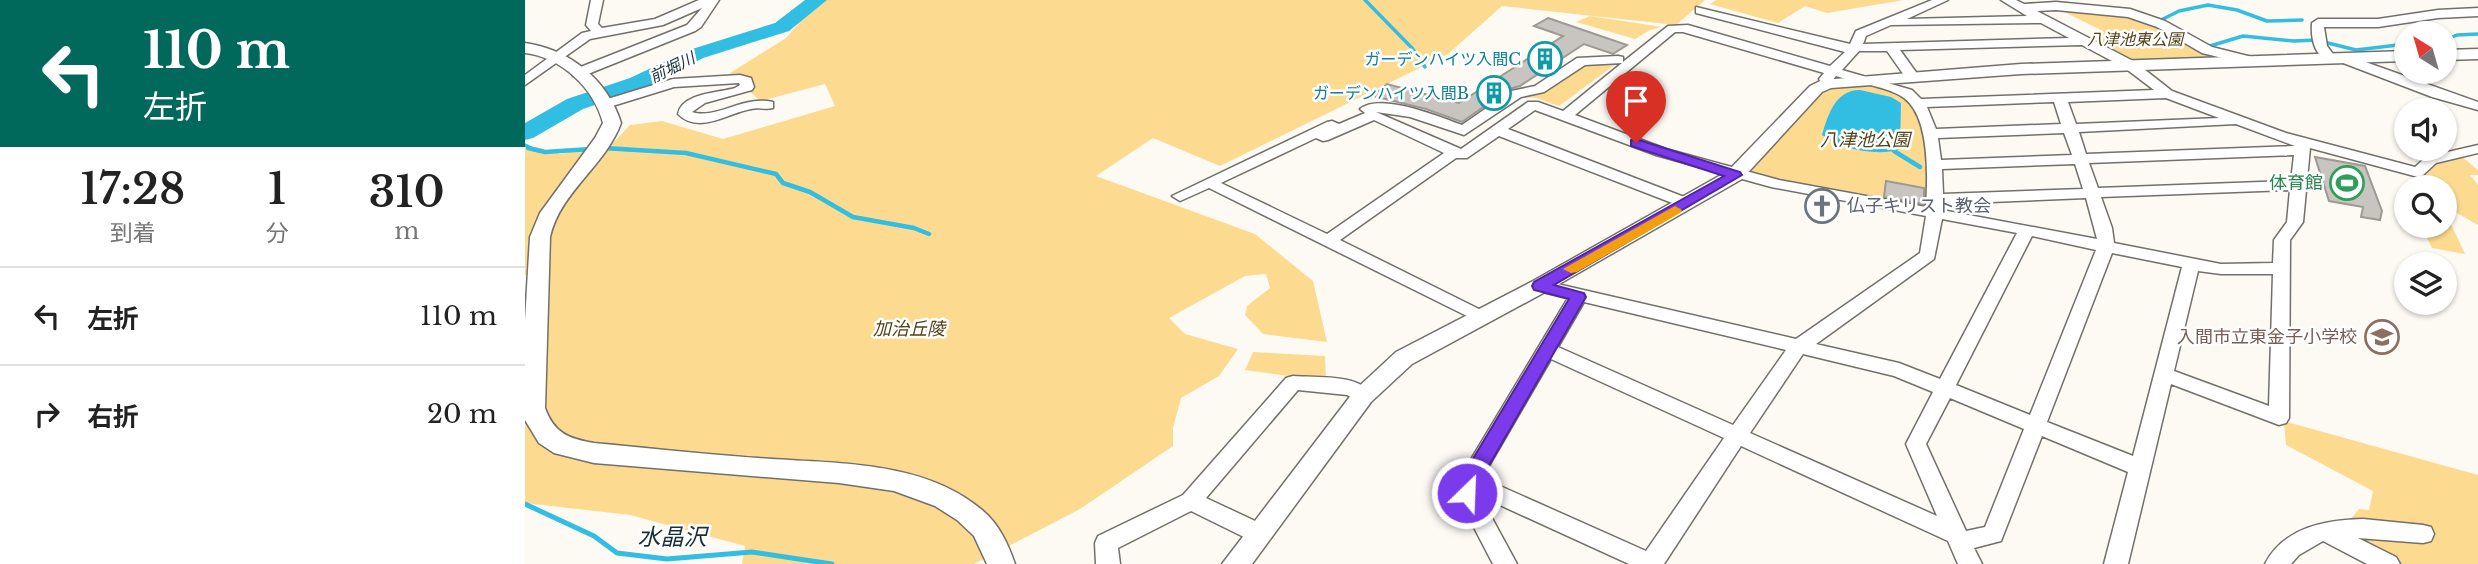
<!DOCTYPE html>
<html lang="ja">
<meta charset="utf-8">
<style>
:root{--surface:#fff;--page:#f2f2f2;--text:#222;--muted:#767676;--line:#e0e0e0}
body{margin:0;font-family:"Libre Baskerville","Noto Sans JP",serif;background:var(--page);color:var(--text);height:100vh;display:flex;flex-direction:column;font-size:26px;white-space:nowrap}
*{box-sizing:border-box;margin:0}
p{font-size:23px;color:var(--muted)}
.icon{flex:none;width:38px;height:38px;fill:none;stroke:currentColor;stroke-width:2;stroke-linecap:round;stroke-linejoin:round}
.map{position:relative;flex:1;overflow:hidden}
.details{display:flex;flex-direction:column;background:var(--surface);width:525px}
.details>*{flex:none}
.hud{background:#00695c;color:#fff;overflow:hidden}
.needle{width:46px;rotate:323deg}
.controls{position:absolute;left:1869px;top:21px;display:grid;gap:14px}
.controls a{display:grid;place-items:center;width:63px;height:63px;border-radius:50%;background:var(--surface);box-shadow:0 2px 5px #0004;font-size:35px}
.pin{position:absolute;display:grid;place-items:center;width:60px;height:60px;color:#fff;margin:-72px -30px;border-radius:50% 50% 50% 0;rotate:-45deg;box-shadow:0 0 7px #0007}
.pin .icon{rotate:45deg}
.me{position:absolute;width:77px;margin:-38px;rotate:24deg;stroke-linejoin:round;filter:drop-shadow(0 0 5px #0008)}
.turn{display:flex;align-items:center;gap:24px;height:147px;padding:0 28px;font-size:32px}
.turn .icon{width:91px;height:91px;stroke-width:2.5}
.turn b{display:block;font-size:49px;line-height:60px}
.eta{display:flex;justify-content:space-evenly;align-items:center;height:119px;text-align:center}
.eta b{font-size:42px;font-weight:600;line-height:49px}
ul{padding:0;list-style:none}
li{display:flex;align-items:center;gap:21px;height:98px;padding:0 28px;border-top:2px solid var(--line)}
li div{flex:1}
li b{display:block;font-size:26px}
li em{font-style:normal}
main{display:flex;flex:1;min-height:0}
.map>svg:first-child{display:block}
.green{fill:#fcdb91}
.water{fill:#31bee2}
.lines{fill:none;stroke-linecap:round;stroke-linejoin:round}
.stream-far2{stroke:#31bee2;stroke-width:3.5}
.stream-far1{stroke:#31bee2;stroke-width:4.5}
.stream{stroke:#31bee2;stroke-width:5}
.river{fill:#31bee2;fill-rule:evenodd}
.building{fill:#c8c4bf;stroke:#9d9994;stroke-width:2}
.minor-casing{stroke:#72706a;stroke-width:3}
.tertiary-casing{stroke:#72706a;stroke-width:3}
.minor{fill:#fff;fill-rule:evenodd}
.tertiary{fill:#fff;fill-rule:evenodd}
.route{fill:#7c3aed;stroke:#51269a;stroke-width:2}
.slow{fill:#f59e0b}
.labels{text-anchor:middle;stroke-width:5;stroke-linejoin:round;paint-order:stroke}
.far-park-label{font-size:16px;font-style:italic;fill:#53421a;stroke:#fff}
.far-culture-label{font-size:16px;fill:#0d838f;stroke:#fff;text-anchor:end}
.far-water-label{font-size:16px;font-style:italic;fill:#1a3037;stroke:#fff}
.park-label{font-size:18px;font-style:italic;fill:#53421a;stroke:#fff}
.leisure-label{font-size:18px;fill:#27864d;stroke:#fff;text-anchor:end}
.worship-label{font-size:18px;fill:#5b616d;stroke:#fff;text-anchor:start}
.education-label{font-size:18px;fill:#785e54;stroke:#fff;text-anchor:end}
.near-water-label{font-size:23px;font-style:italic;fill:#1a3037;stroke:#fff}
</style>
<main>
<section class="details">
<div class="hud">
<div class="turn"><svg class="icon" aria-label="left" viewBox="0 0 24 24"><path d="M17 20v-9H6M10 6l-5 5 5 5"/></svg><div><b>110 m</b>左折</div></div>
</div>
<div class="eta">
<div><b>17:28</b><p>到着</p></div>
<div><b>1</b><p>分</p></div>
<div><b>310</b><p>m</p></div>
</div>
<ul>
<li><svg class="icon" aria-label="left" viewBox="0 0 24 24"><path d="M17 20v-9H6M10 6l-5 5 5 5"/></svg><div><b>左折</b></div><em>110 m</em></li>
<li><svg class="icon" aria-label="right" viewBox="0 0 24 24"><path d="M7 20v-9h11M14 6l5 5-5 5"/></svg><div><b>右折</b></div><em>20 m</em></li>
</ul>
</section>
<div class="map">
<svg width="1953" height="564" viewBox="0 0 1953 564">
<rect width="100%" height="100%" fill="#fdfaf4"/>
<g class="green">
<polygon points="294,0 1180,0 1151,25 977,6 923,54 695,166 628,138 571,176 730,234 788,281 802,342 738,334 720,315 722,306 745,288 741,274 720,276 644,318 660,334 713,349 694,376 656,398 648,428 648,446 555,509 449,564 217,564 220,546 105,515 0,503 0,312 6,275 0,275 0,148 11,147 35,154 85,146 105,125 137,121 198,139 310,106 300,84 235,101 205,73 261,38"/>
<polygon points="1191,0 1379,0 1302,13 1280,6 1253,23 1185,4"/>
<polygon points="1529,7 1605,14 1635,25 1693,58 1608,62 1565,39 1578,31"/>
<polygon points="1065,16 1137,27 1125,30 1110,39 1051,22"/>
<polygon points="1057,61 1095,61 1034,106 1011,98 994,97"/>
<path d="M1342,83C1352,86 1364,88 1374,93C1411,111 1404,171 1404,205L1400,207L1235,177L1224,168L1296,92L1307,87Z"/>
<polygon points="1935,155 1953,170 1953,175 1945,175 1953,185 1953,225 1920,206 1920,187 1903,187 1896,173 1906,161"/>
<polygon points="1920,222 1925,222 1940,254 1907,248 1896,226 1920,226"/>
<polygon points="728,352 800,356 801,381 720,370"/>
<polygon points="1762,422 1953,475 1953,564 1869,564 1829,542 1825,520 1834,509 1844,510 1848,491 1761,445 1759,423"/>
</g>
<path class="water" d="M1335,90L1366,97L1376,103L1375,149C1353,157 1316,149 1297,135C1303,115 1310,90 1335,90Z"/>
<g class="lines">
<g class="stream-far2">
<polyline points="840,0 887,48 900,67"/>
<polyline points="1636,20 1654,11 1683,5 1712,10 1742,21 1777,20"/>
<polyline points="1920,40 1932,35 1953,34"/>
<polyline points="1685,46 1718,36 1769,41 1791,40 1831,50 1881,44"/>
<polyline points="0,145 10,150"/>
<polyline points="79,148 108,150"/>
<polyline points="54,150 66,149"/>
</g>
<g class="stream-far1">
<polyline points="3,148 20,152 66,149"/>
<polyline points="79,148 161,153 251,174 258,183 285,192 328,217 389,228 404,234"/>
<polyline points="1369,151 1395,167"/>
</g>
<polyline class="stream" points="0,504 69,536 92,553 142,559 227,552 307,564"/>
<polygon class="river" points="280,0 302,0 264,31 178,58 121,88 58,109 8,138 0,140 0,123 42,99 105,78 164,50 250,23"/>
</g>
<g class="building">
<polygon points="1023,18 1102,45 1088,54 1059,44 995,86 984,89 937,122 901,109 848,96 862,84 934,103 1038,36 1009,26"/>
<polygon points="1790,157 1840,166 1857,211 1855,220 1836,217 1838,207 1804,201"/>
<polygon points="1361,181 1399,188 1399,204 1359,197"/>
</g>
<g class="lines">
<g class="minor-casing">
<g id="minor">
<polygon points="66,0 78,0 73,24 77,28 130,19 174,0 194,0 176,27 170,31 58,76 48,76 48,70 162,25 177,8 138,25 65,39 0,85 0,75 57,33 66,31 61,25"/>
<path d="M1407,0H1423L1382,19L1502,16L1476,0H1491L1499,4L1531,2L1605,9L1640,21L1687,47L1727,57L1729,60L1722,64L1677,53L1632,27L1603,17L1531,10L1512,11L1610,62L1647,91L1761,133L1890,167L1901,157L1953,145V153L1911,163L1898,175L1893,177L1785,148L1778,222L1765,240L1764,418L1761,423L1754,425L1646,384L1603,564H1579L1603,472L1517,436L1476,541L1449,548L1457,564H1433L1423,541L1216,446L1139,564H1104L955,496L992,564H968L931,493L936,476L1043,298L1009,290L1006,286L1009,282L1015,280L1271,339L1395,253L1401,216L1246,187L1131,155L1010,110L983,129L1167,200L1169,203L1161,208L1155,206L974,136L942,158H931L815,240L962,313L965,317L962,321L956,323L684,188L655,201L647,196L802,122L807,121L814,124L840,113L835,109C855,92 915,117 937,125L986,91L1010,86L1052,58L1093,56L1098,57V62L1143,26L1163,25L1305,66L1320,52L1171,13V7L1325,44L1331,31ZM1516,23L1544,38L1338,44L1341,36L1366,25ZM1150,32H1158L1299,73L1294,79L1296,82H1306L1311,76C1328,82 1365,87 1379,98C1405,117 1403,176 1401,207L1254,180L1141,149L1050,115ZM1557,45L1600,68L1629,90L1396,99L1387,90L1317,70L1334,51H1362L1381,78L1386,79L1393,75L1375,50ZM1097,63L1038,111L1013,102H1003L936,149L851,112L885,117L939,135L996,97L1019,92L1060,65ZM1641,98L1694,118L1551,124L1543,102ZM1529,102L1536,124L1411,129L1402,107ZM849,120L919,153L802,234L696,183L791,138L798,141L803,140ZM1711,124L1770,146L1561,154L1554,132ZM1539,133L1547,155L1416,160L1413,138ZM1769,155L1766,181L1573,188L1564,163ZM1550,164L1558,189L1418,194L1417,169ZM1765,190L1762,222L1749,240L1748,263L1696,264L1589,243L1587,228L1576,197ZM1561,198L1572,239L1417,210V204ZM1417,219L1492,233L1415,379L1374,363L1291,344L1409,259ZM1507,236L1571,250L1505,415L1431,385ZM1587,253L1657,267L1608,456L1522,422ZM1673,271L1696,274H1748L1744,406L1649,371ZM1059,302L1261,350L1208,425L1033,347ZM1278,354L1369,376L1408,392L1381,444L1412,516L1225,433ZM1026,359L1199,438L1121,551L957,478ZM1425,398L1499,429L1460,527L1441,531L1401,444Z"/>
<path d="M1953,8V16L1913,18L1853,27H1799L1802,46L1811,58L1804,62C1789,55 1786,38 1787,23L1793,19H1853L1913,10Z"/>
<polygon points="1818,54 1953,102 1953,110 1907,97 1813,61 1811,58"/>
<path d="M215,75L226,78L229,87L227,90L180,103L167,112C191,120 218,95 248,102V108C240,110 234,107 226,109C203,113 174,135 153,114C157,93 193,93 210,88L215,85L214,83L149,87L81,108L74,104L76,101L148,79Z"/>
<path d="M768,376C791,378 835,373 848,396L845,401L838,403L822,395L773,390L681,498L743,527L746,534L743,541L735,543L727,541L666,511L593,548L595,564H571L570,543L573,536L658,495L761,378Z"/>
<path d="M1838,519L1898,525L1906,527L1909,534L1906,541L1898,543L1833,538L1871,557L1875,564H1842L1798,541L1774,555L1766,564H1740C1759,527 1801,520 1838,519Z"/>
</g>
</g>
<g class="tertiary-casing">
<g id="tertiary">
<path d="M0,43C44,49 83,80 96,123C81,165 35,192 25,237L20,408C29,433 44,439 69,443C124,448 178,454 233,458C307,464 397,459 457,510C474,524 483,544 490,564H462L449,536L432,520L410,506L369,491L314,483L69,463L29,453L14,443L0,420V321L5,237L15,213L70,138L78,123C69,88 36,57 0,53Z"/>
<polygon points="1953,49 1953,59 1920,60 1920,50"/>
<polygon points="1881,51 1881,61 1496,74 1306,88 1297,92 1217,179 1022,291 887,364 846,402 727,564 697,564 830,390 871,352 1008,281 1203,171 1285,86 1297,80 1496,64"/>
</g>
</g>
<use href="#minor" class="minor"/>
<use href="#tertiary" class="tertiary"/>
</g>
<polygon class="route" points="1111,139 1215,172 1217,175 1029,285 1059,293 1061,297 954,483 949,499 942,501 935,499 933,493 937,477 1044,299 1009,290 1007,286 1009,282 1199,176 1106,146 1106,140"/>
<polygon class="slow" points="1150,206 1157,210 1155,213 1052,272 1046,273 1038,269"/>
<defs>
<g id="building-ring" transform="scale(1.75)"><circle r="9.5" fill="#fff" stroke="#0f9aa8" stroke-width="1.5"/><path d="M-4-6H4V6H1V3H-1V6H-4ZM-2.5-4.3h1.7v1.8h-1.7ZM.8-4.3h1.7v1.8H.8ZM-2.5-1h1.7V.8h-1.7ZM.8-1h1.7V.8H.8Z" fill="#0f9aa8"/></g>
<g id="stadium-ring" transform="scale(1.75)"><circle r="9.5" fill="#fff" stroke="#2e9e5b" stroke-width="1.5"/><path d="M0-5a6.5 5 0 1 0 0 10a6.5 5 0 1 0 0-10ZM-3.5-1.8h7v3.6h-7Z" fill="#2e9e5b"/></g>
<g id="church-ring" transform="scale(1.75)"><circle r="9.5" fill="#fff" stroke="#6b7280" stroke-width="1.5"/><path d="M-1.2-6h2.4v3.5h3.3v2.4h-3.3V6h-2.4V-.1h-3.3v-2.4h3.3Z" fill="#6b7280"/></g>
<g id="school-ring" transform="scale(1.75)"><circle r="9.5" fill="#fff" stroke="#8d6e63" stroke-width="1.5"/><path d="M0-5L7-2L0 1L-7-2ZM-4 1L0 2.5L4 1V4Q0 6-4 4Z" fill="#8d6e63"/></g>
</defs>
<g fill-rule="evenodd">
<use href="#building-ring" x="1020" y="59"/>
<use href="#building-ring" x="969" y="93"/>
<use href="#stadium-ring" x="1822" y="183"/>
<use href="#church-ring" x="1297" y="206"/>
<use href="#school-ring" x="1857" y="337"/>
</g>
<g class="labels">
<g class="far-park-label">
<text x="1610" y="45">八津池東公園</text>
</g>
<g class="far-culture-label">
<text x="996" y="65">ガーデンハイツ入間C</text>
<text x="944" y="99">ガーデンハイツ入間B</text>
</g>
<g class="far-water-label">
<text transform="translate(147 67) rotate(-26)" y="6">前堀川</text>
</g>
<g class="park-label">
<text x="1340" y="146">八津池公園</text>
<text x="384" y="335">加治丘陵</text>
</g>
<g class="leisure-label">
<text x="1798" y="189">体育館</text>
</g>
<g class="worship-label">
<text x="1322" y="212">仏子キリスト教会</text>
</g>
<g class="education-label">
<text x="1832" y="343">入間市立東金子小学校</text>
</g>
<g class="near-water-label">
<text x="147" y="545">水晶沢</text>
</g>
</g>
</svg>
<div class="controls">
<a><svg class="needle" viewBox="-14 -14 28 28"><path d="M0-13l5 13h-10z" fill="#e53935"/><path d="M0 13l5-13h-10z" fill="#767676"/></svg></a>
<a><svg class="icon" aria-label="sound" viewBox="0 0 24 24"><path d="M4 9h4l5-4v14l-5-4H4zM17 9q2 3 0 6"/></svg></a>
<a><svg class="icon" aria-label="search" viewBox="0 0 24 24"><circle cx="10" cy="10" r="6"/><path d="M15 15l6 6"/></svg></a>
<a><svg class="icon" aria-label="layers" viewBox="0 0 24 24"><path d="M12 4l9 5-9 5-9-5zM3 14l9 5 9-5"/></svg></a>
</div>
<div class="pin" style="left:1111px;top:143px;background:#d93025"><svg class="icon" aria-label="arrive" viewBox="0 0 24 24"><path d="M6 21V4h12l-3 4 3 4H6"/></svg></div>
<svg class="me" style="left:942px;top:493px" viewBox="-20 -20 40 40"><circle r="17" fill="#7c3aed" stroke="#fff" stroke-width="3"/><path d="M0-11L8 9 0 5-8 9z" fill="#fff"/></svg>
</div>
</main>
